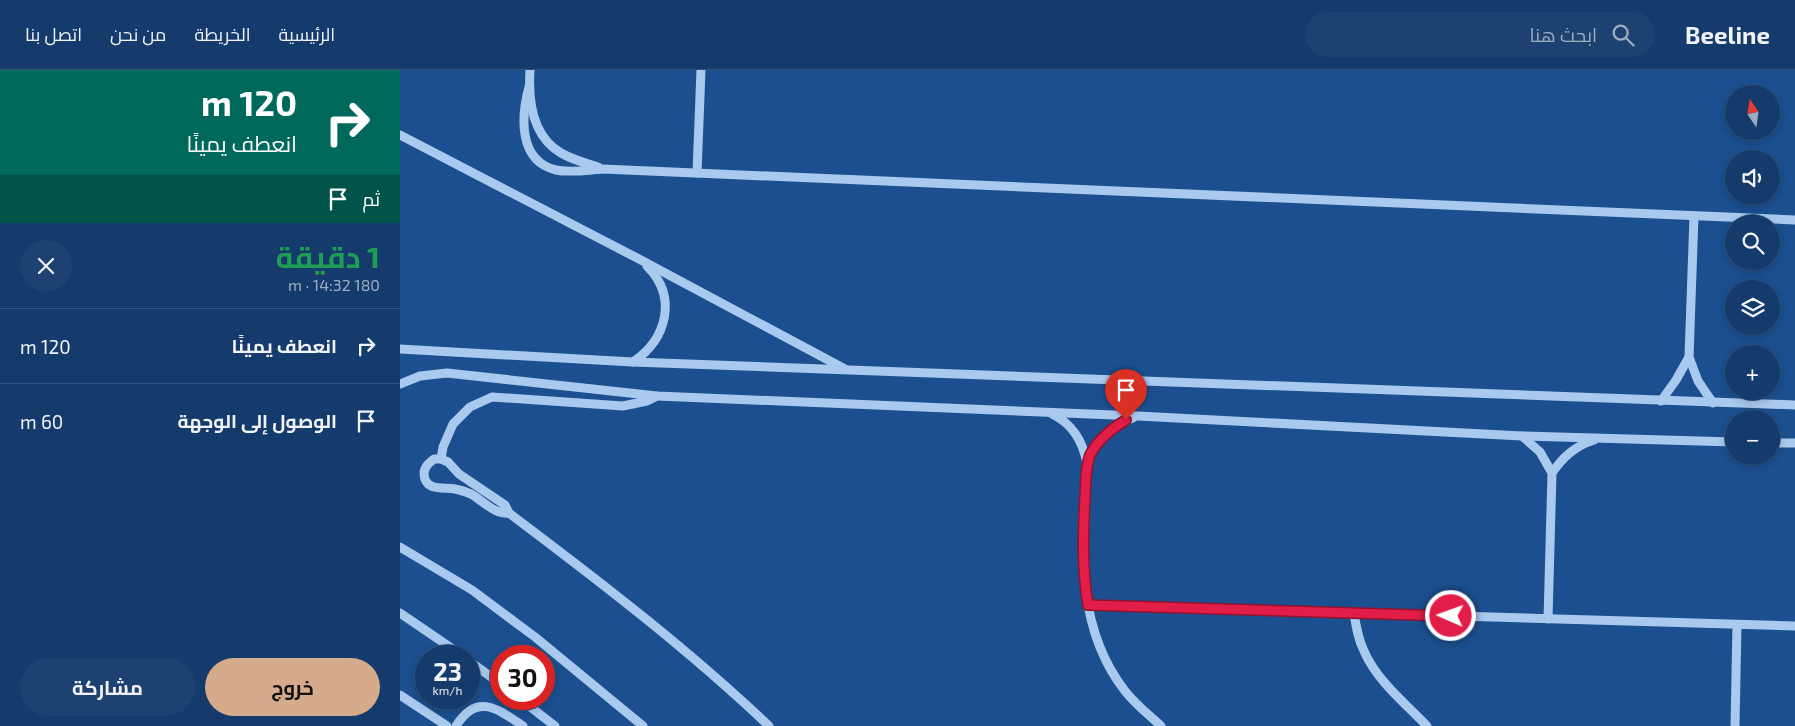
<!DOCTYPE html>
<html lang="ar">
<meta charset="utf-8">
<style>
:root{--surface:#143b6b;--page:#1d4271;--text:#f1f3f6;--muted:#9dadc1;--line:#33557e;--accent:#d6ab8b}
body{margin:0;font-family:"Exo 2",Cairo,sans-serif;background:var(--page);color:var(--text);direction:rtl;height:100vh;display:flex;flex-direction:column;font-size:19px;white-space:nowrap}
*{box-sizing:border-box;margin:0}
p{font-size:16px;color:var(--muted)}
.icon{flex:none;width:28px;height:28px;fill:none;stroke:currentColor;stroke-width:2;stroke-linecap:round;stroke-linejoin:round}
.map{position:relative;flex:1;overflow:hidden;direction:ltr}
.panel{display:flex;flex-direction:column;background:var(--surface);width:400px}
.panel>*{flex:none}
.hud{background:#00695c;color:#fff;overflow:hidden}
.needle{width:32px;rotate:347deg}
.fabs{position:absolute;left:1325px;top:15px;display:grid;gap:10px}
.fabs a{display:grid;place-items:center;width:55px;height:55px;border-radius:50%;background:var(--surface);box-shadow:0 2px 8px #0003,0 0 0 1px var(--line);font-size:25px}
.speed{position:absolute;left:15px;top:575px;display:flex;gap:10px;font-size:25px;font-weight:700;text-align:center}
.speed>*{display:grid;place-content:center;width:65px;height:65px;border-radius:50%;background:var(--surface);box-shadow:0 2px 8px #0003,0 0 0 1px var(--line);line-height:1}
.speed small{font-size:12px;font-weight:400}
.speed .limit{border:8px solid #d22;background:#fff;color:#111}
.pin{position:absolute;display:grid;place-items:center;width:42px;height:42px;color:#fff;margin:-51px -21px;border-radius:50% 50% 50% 0;rotate:-45deg;box-shadow:0 0 5px #0007}
.pin .icon{rotate:45deg}
.me{position:absolute;width:55px;margin:-28px;rotate:272deg;stroke-linejoin:round;filter:drop-shadow(0 0 4px #0008)}
.turn{display:flex;align-items:center;gap:18px;height:105px;padding:0 20px;font-size:22px}
.turn .icon{width:65px;height:65px;stroke-width:2.5}
.turn b{display:block;font-size:35px;line-height:42px}
.then{display:flex;align-items:center;height:48px;padding:0 20px;background:#0003;gap:10px;font-size:19px}
.round{display:grid;place-items:center;flex:none;width:52px;height:52px;border-radius:26px;background:var(--page)}
.overview{display:flex;align-items:center;justify-content:space-between;height:85px;padding:0 20px}
h1{font-size:30px;font-weight:700;line-height:38px;color:#1e9e55}
.cta{display:flex;gap:10px;margin-top:auto;padding:10px 20px}
.cta a{flex:1;height:58px;border-radius:30px;background:var(--accent);color:#111;font-size:20px;font-weight:700;line-height:58px;text-align:center}
.cta a+a{background:var(--page);color:var(--text)}
ul{padding:0;list-style:none}
li{display:flex;align-items:center;gap:15px;height:75px;padding:0 20px;border-top:1px solid var(--line)}
li div{flex:1}
li b{display:block;font-size:19px}
li em{font-style:normal}
header{display:flex;align-items:center;gap:30px;box-sizing:border-box;height:70px;padding:0 25px;background:var(--surface);border-bottom:1px solid var(--line)}
header strong{font-size:24px}
nav{display:flex;gap:28px;margin-inline-start:auto;font-size:18px}
.search{width:350px;height:45px;background:var(--page);display:flex;align-items:center;gap:12px;box-sizing:border-box;padding:0 18px;border-radius:28px;color:var(--muted);font-size:19px}
main{display:flex;flex:1;min-height:0}
.map>svg:first-child{display:block}
.lines{fill:none;stroke-linecap:round;stroke-linejoin:round}
.minor{stroke:#a9c9ee;stroke-width:9}
.route-casing{stroke:#92132f;stroke-width:12}
.route{stroke:#e11d48;stroke-width:9}
</style>
<header>
<strong>Beeline</strong>
<div class="search"><svg class="icon" aria-label="search" viewBox="0 0 24 24"><circle cx="10" cy="10" r="6"/><path d="M15 15l6 6"/></svg>ابحث هنا</div>
<nav><a>الرئيسية</a><a>الخريطة</a><a>من نحن</a><a>اتصل بنا</a></nav>
</header>
<main>
<div class="map">
<svg width="1395" height="656" viewBox="0 0 1395 656">
<rect width="100%" height="100%" fill="#1b4f8f"/>
<g class="lines">
<g class="minor">
<path d="M130,0C128,31 132,66 161,83C173,90 186,93 198,97"/>
<path d="M129,17C121,46 118,91 156,100C170,103 188,100 203,99L1395,150"/>
<polyline points="0,65 239,189 445,299"/>
<polyline points="297,103 301,0"/>
<polyline points="1294,146 1289,287 1298,311 1313,333"/>
<polyline points="0,279 233,292 1395,335"/>
<path d="M233,292C267,269 278,227 247,196"/>
<polyline points="0,314 20,306 47,303 257,326 738,346 1122,366 1334,372"/>
<polyline points="1261,331 1276,310 1289,287"/>
<path d="M652,344C673,354 683,371 687,394C683,473 673,554 725,621C735,634 749,645 761,656"/>
<polyline points="1122,366 1140,382 1152,403 1148,549"/>
<polyline points="1371,373 1395,373"/>
<path d="M34,389H41L48,392L59,404L105,435L109,443C95,445 82,430 71,424C66,422 61,420 55,419C44,417 25,422 24,404C24,397 29,393 34,389Z"/>
<polyline points="41,389 43,377 53,354 70,337 92,327 223,336 247,331 257,326"/>
<path d="M687,394C696,372 710,355 733,348"/>
<path d="M1152,403C1163,387 1175,376 1194,370"/>
<path d="M109,443C198,510 288,579 369,656"/>
<polyline points="0,477 72,520 135,567 243,656"/>
<polyline points="687,535 1395,556"/>
<polyline points="0,543 63,586"/>
<path d="M954,543C956,556 958,569 964,581C977,611 1005,633 1027,656"/>
<polyline points="69,591 101,614"/>
<polyline points="0,625 47,656"/>
<polyline points="120,629 155,656"/>
<path d="M56,656C77,622 98,639 123,656"/>
<polyline points="1335,656 1337,555"/>
</g>
</g>
<g class="lines">
<g class="route-casing">
<path id="route" d="M726,350C711,359 698,369 690,385C685,398 686,413 685,427C683,464 682,499 688,535L1051,546"/>
</g>
<use href="#route" class="route"/>
</g>
</svg>
<div class="fabs">
<a><svg class="needle" viewBox="-14 -14 28 28"><path d="M0-13l5 13h-10z" fill="#e53935"/><path d="M0 13l5-13h-10z" fill="#9dadc1"/></svg></a>
<a><svg class="icon" aria-label="sound" viewBox="0 0 24 24"><path d="M4 9h4l5-4v14l-5-4H4zM17 9q2 3 0 6"/></svg></a>
<a><svg class="icon" aria-label="search" viewBox="0 0 24 24"><circle cx="10" cy="10" r="6"/><path d="M15 15l6 6"/></svg></a>
<a><svg class="icon" aria-label="layers" viewBox="0 0 24 24"><path d="M12 4l9 5-9 5-9-5zM3 14l9 5 9-5"/></svg></a>
<a>+</a>
<a>−</a>
</div>
<div class="speed"><div>23<small>km/h</small></div><div class="limit">30</div></div>
<div class="pin" style="left:726px;top:350px;background:#d93025"><svg class="icon" aria-label="arrive" viewBox="0 0 24 24"><path d="M6 21V4h12l-3 4 3 4H6"/></svg></div>
<svg class="me" style="left:1051px;top:546px" viewBox="-20 -20 40 40"><circle r="17" fill="#e11d48" stroke="#fff" stroke-width="3"/><path d="M0-11L8 9 0 5-8 9z" fill="#fff"/></svg>
</div>
<section class="panel">
<div class="hud">
<div class="turn"><svg class="icon" aria-label="right" viewBox="0 0 24 24"><path d="M7 20v-9h11M14 6l5 5-5 5"/></svg><div><b>120 m</b>انعطف يمينًا</div></div>
<div class="then">ثم<svg class="icon" aria-label="arrive" viewBox="0 0 24 24"><path d="M6 21V4h12l-3 4 3 4H6"/></svg></div>
</div>
<div class="overview"><div><h1>1 دقيقة</h1><p>180 m · 14:32</p></div><a class="round"><svg class="icon" aria-label="close" viewBox="0 0 24 24"><path d="M6 6l12 12M18 6L6 18"/></svg></a></div>
<ul>
<li><svg class="icon" aria-label="right" viewBox="0 0 24 24"><path d="M7 20v-9h11M14 6l5 5-5 5"/></svg><div><b>انعطف يمينًا</b></div><em>120 m</em></li>
<li><svg class="icon" aria-label="arrive" viewBox="0 0 24 24"><path d="M6 21V4h12l-3 4 3 4H6"/></svg><div><b>الوصول إلى الوجهة</b></div><em>60 m</em></li>
</ul>
<div class="cta"><a>خروج</a><a>مشاركة</a></div>
</section>
</main>
